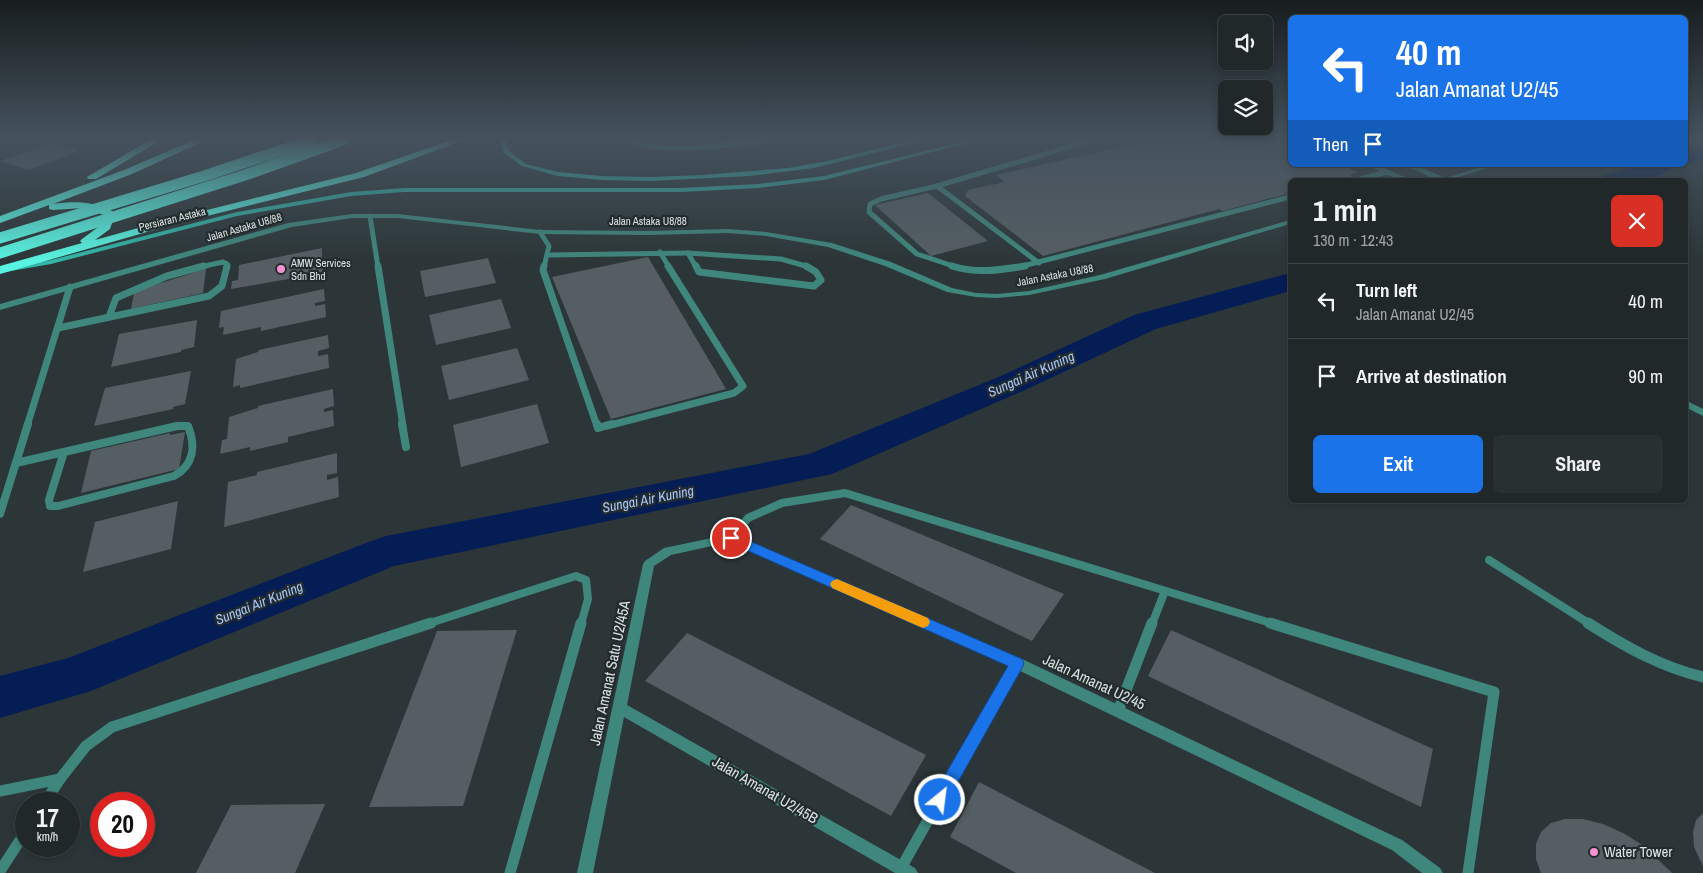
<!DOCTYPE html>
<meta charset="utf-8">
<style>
:root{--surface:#21282a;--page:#293032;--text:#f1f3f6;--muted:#a2a6a8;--line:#3e4447;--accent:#1a73e8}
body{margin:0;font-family:"Archivo Narrow",sans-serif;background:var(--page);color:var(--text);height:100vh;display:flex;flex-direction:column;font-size:19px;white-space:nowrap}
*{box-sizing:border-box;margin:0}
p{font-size:16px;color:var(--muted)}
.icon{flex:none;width:28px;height:28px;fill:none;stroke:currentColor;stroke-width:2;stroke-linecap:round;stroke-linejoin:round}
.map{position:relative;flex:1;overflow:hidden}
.drawer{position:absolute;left:1288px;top:178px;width:400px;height:325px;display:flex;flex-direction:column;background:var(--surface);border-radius:8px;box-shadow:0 2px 8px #0003,0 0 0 1px var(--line)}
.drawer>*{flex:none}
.top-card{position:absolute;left:1288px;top:15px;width:400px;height:152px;border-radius:8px;box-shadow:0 2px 8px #0003,0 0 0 1px var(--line);background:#1a73e8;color:#fff;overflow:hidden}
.buttons{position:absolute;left:1218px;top:15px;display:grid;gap:10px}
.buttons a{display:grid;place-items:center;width:55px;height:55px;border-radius:8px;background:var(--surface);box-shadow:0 2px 8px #0003,0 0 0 1px var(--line);font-size:25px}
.speed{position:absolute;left:15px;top:792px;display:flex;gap:10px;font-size:25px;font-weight:700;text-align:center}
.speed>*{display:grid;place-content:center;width:65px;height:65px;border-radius:50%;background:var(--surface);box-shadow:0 2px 8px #0003,0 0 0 1px var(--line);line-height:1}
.speed small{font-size:12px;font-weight:400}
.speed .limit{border:8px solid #d22;background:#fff;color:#111}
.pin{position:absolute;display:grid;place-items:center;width:42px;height:42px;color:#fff;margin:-21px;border:2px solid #fff;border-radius:50%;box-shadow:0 1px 5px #0007}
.me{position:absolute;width:55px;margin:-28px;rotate:29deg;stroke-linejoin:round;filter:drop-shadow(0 0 4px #0008)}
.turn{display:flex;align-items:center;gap:18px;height:105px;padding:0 25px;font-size:22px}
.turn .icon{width:65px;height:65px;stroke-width:2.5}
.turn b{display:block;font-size:35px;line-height:42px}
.then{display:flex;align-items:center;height:48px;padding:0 25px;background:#0003;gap:10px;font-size:19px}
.round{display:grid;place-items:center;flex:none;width:52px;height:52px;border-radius:8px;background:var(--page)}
.headline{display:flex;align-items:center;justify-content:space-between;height:85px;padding:0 25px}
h1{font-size:30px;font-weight:700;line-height:38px}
.primary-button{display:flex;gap:10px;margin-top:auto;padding:10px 25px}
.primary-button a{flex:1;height:58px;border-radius:8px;background:var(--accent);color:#fff;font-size:20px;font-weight:700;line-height:58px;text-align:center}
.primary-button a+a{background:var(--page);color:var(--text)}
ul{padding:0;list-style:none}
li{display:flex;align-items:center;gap:15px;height:75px;padding:0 25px;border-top:1px solid var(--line)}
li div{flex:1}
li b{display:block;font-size:19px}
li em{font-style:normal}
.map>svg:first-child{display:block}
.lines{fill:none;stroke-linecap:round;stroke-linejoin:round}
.river{fill:#051d55;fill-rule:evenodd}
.building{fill:#555e63}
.lane-far3{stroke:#3f877d;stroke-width:5}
.lane-far2{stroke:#3f877d;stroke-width:7}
.lane-far1{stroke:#3f877d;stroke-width:8}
.lane{stroke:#3f877d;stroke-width:11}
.street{fill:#3f877d;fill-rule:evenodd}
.secondary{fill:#33b6a7;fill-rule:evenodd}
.highway{fill:#59f4e1;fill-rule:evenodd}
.highway-bridge{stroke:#59f4e1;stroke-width:11}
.route{fill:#1a73e8;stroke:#114b97}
.slow{fill:#f59e0b}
.poi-dot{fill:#f590d1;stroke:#222c2e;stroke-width:2}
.labels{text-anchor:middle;stroke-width:4.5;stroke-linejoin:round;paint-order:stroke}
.far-street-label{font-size:11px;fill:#dae1e2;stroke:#222c2e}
.far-poi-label{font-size:11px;fill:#dae1e2;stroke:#222c2e;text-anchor:start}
.water-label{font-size:14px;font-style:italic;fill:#aac6fb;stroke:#222c2e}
.near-street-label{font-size:15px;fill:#dae1e2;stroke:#222c2e}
.near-poi-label{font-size:15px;fill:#dae1e2;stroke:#222c2e;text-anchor:start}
</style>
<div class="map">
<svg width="1703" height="873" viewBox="0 0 1703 873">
<rect width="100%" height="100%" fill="#2c3638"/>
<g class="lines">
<g class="river">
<polygon points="1703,145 1703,160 1685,165 1684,165 1685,150"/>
<path d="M1637,165H1674C1662,183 1622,180 1602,180L1606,175Z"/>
<polygon points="1290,273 1290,291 1156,329 1025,390 832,474 394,566 91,691 0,718 0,676 68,658 371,541 386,536 809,454 1001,376 1134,315"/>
</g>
</g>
<g class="building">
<polygon points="1153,140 1290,140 1290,165 1342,165 1358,172 1350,175 1352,177 1340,180 1290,180 1290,193 1222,211 1219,209 1043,256 965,196 968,190 1005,182 996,175"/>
<polygon points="53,143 79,151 29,170 0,161"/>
<polygon points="928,193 988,241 931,256 875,205"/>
<polygon points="322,248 322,259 314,260 314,262 323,261 323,273 231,289 232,281 238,280 239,265"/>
<polygon points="648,257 726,389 611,419 552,277"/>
<polygon points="488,258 496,283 425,297 420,271"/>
<polygon points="206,269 203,293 131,309 134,293 141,289"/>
<polygon points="324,289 325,301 315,303 315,306 325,304 326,317 261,331 261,327 223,335 224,327 219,328 221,311"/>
<polygon points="501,299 511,328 436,345 429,315"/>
<polygon points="197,320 194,347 181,350 181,352 111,367 119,334"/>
<polygon points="328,335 329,348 318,351 318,356 328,354 329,368 240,388 240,385 233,387 236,359 258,352 259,350"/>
<polygon points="517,348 529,380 449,400 441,366"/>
<polygon points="191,371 185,404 173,407 173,409 94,426 105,388"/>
<polygon points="333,389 334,406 324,409 324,412 333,410 334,426 288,437 288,442 250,451 250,447 220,454 222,440 227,439 229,417 258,408 258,406"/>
<polygon points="537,404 549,443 461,467 453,425"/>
<polygon points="185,432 179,469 81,493 91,451 170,433 170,435"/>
<polygon points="337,453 337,473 327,475 327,480 338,477 339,497 224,527 228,482 257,475 257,472"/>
<polygon points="178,501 171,549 83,572 95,522"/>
<polygon points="851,505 1064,594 1032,641 820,539"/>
<polygon points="517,630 463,806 369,807 437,631"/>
<polygon points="1171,630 1433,749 1421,807 1148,676"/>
<polygon points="687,633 926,755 891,816 645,681"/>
<polygon points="979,782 1155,873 1016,873 950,837"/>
<polygon points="325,804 295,873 196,873 231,805"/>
<polygon points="1703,813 1703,866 1694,847 1693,832 1696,820"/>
<polygon points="1565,819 1583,819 1603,824 1623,833 1644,846 1672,873 1541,873 1536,859 1536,844 1541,832 1551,823"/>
</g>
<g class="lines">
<g class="lane-far3">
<polyline points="1372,165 1405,180"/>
<polyline points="1410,165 1443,180"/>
<polyline points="1356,180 1387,172"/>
<polyline points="937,186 1039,263"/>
<polyline points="370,216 378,267"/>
<polyline points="540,232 549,246 544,267"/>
<polyline points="660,252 669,267"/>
<polyline points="688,253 781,259 809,267"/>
<polyline points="688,253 696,267"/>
<polyline points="548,255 688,253"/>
<polyline points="200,267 223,262 227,264 226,267"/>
<polyline points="956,267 917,254 869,212 870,204 881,199 937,186 1092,140"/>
<polyline points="1019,267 1290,197"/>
</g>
<g class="lane-far2">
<polyline points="378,266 403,426"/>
<polyline points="544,266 543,270 597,426"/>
<polyline points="696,266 699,272 814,286 821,280 816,272 806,266"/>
<path d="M952,266C976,274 1001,270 1025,266"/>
<polyline points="109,317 116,298 167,276 204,266"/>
<polyline points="58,328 209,296 222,286 227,266"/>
<polyline points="27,426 70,287"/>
<polyline points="607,426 734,393 743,386 668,266"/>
</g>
<g class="lane-far1">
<polyline points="402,424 406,447"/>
<polyline points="597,424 598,428 612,424"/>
<path d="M16,463L177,426H188C196,446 194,465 174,476L58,506H50L49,500L64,452"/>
<polyline points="0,514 28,424"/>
<polyline points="731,538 748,518 782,503 845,493 1274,624"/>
<polyline points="1489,560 1590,624"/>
<polyline points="427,624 576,576 586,580 588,599 581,624"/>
<polyline points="1152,624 1165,591"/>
</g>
<g class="lane">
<polyline points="1270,623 1494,692 1468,873"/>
<path d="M1588,623C1624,646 1661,667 1703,677"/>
<polyline points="1118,711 1152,623"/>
<polyline points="0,791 60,779"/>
<polyline points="44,804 60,779 86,746 112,727 431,623"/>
<polyline points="901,868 1017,663"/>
<polyline points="0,871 26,831"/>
<polyline points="510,873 581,623"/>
</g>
<g class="street">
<path d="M627,140C634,139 638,142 645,143C656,145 666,146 676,146C710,146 744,137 777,140L774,142C740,146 654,160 627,140Z"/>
<polygon points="1487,165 1497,165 1449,180 1439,180"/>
<polygon points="352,214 398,214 540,230 647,231 728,229 766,232 832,243 891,262 952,288 976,293 997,294 1029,291 1100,275 1290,220 1290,224 1105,279 1029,295 997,298 976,297 947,292 885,266 828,247 766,236 728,233 647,235 540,234 398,218 352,218 292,227 0,310 0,304 288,223"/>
<polygon points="1685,400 1703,409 1703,416 1685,407"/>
<polygon points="731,534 1022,659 1402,840 1440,868 1443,873 1422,873 1392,850 1012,667 730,542 671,555 654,566 627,705 915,868 918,873 895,873 624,717 593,873 577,873 643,564 645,561 664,548"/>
</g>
<g class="secondary">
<polygon points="500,140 506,140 508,150 526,164 558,172 602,176 651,177 702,175 788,168 827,161 915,140 925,140 814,168 749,176 651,181 602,180 558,176 522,166 503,152"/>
<polygon points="970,140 979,140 824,180 758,188 680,192 404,192 351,196 237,216 51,264 0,273 0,269 51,260 237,212 351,192 404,188 680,188 758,184 824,176"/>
</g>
<g class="highway">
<polygon points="150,140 161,140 96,179 88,179 87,177"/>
<path d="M194,140H206L132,174L53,204C74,201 94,201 114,212L115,214L110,229L95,240L167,220L356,173L451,140H464L364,177L175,224L0,274V266L82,243L80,241L82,239L101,225L104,215L82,208L53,210L49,209V205L0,223V216L124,170Z"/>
</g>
<g class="highway-bridge">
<polyline points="0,238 204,176 312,140"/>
<polyline points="0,253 245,175 343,140"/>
</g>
</g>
<linearGradient id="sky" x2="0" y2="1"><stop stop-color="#181e1f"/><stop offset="0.53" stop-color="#45525e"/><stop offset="1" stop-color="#45525e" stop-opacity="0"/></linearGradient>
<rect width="1703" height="262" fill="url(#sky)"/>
<polygon class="route" points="731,533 1022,659 1024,664 1022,668 945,805 940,807 934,805 931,800 934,794 1008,666 726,541 724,538 726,535"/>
<polygon class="slow" points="837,579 928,618 930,622 928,626 923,628 918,626 832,588 830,584 832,581"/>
<g class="poi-dot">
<circle cx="281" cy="269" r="5"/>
<circle cx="1594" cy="852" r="5"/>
</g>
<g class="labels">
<g class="far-street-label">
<text transform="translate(172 219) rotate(-14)" y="4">Persiaran Astaka</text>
<text x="648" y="225">Jalan Astaka U8/88</text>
<text transform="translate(244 227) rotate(-16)" y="4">Jalan Astaka U8/88</text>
<text transform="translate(1055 275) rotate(-11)" y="4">Jalan Astaka U8/88</text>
</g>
<g class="far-poi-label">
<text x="291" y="267">AMW Services<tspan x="291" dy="13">Sdn Bhd</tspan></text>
</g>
<g class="water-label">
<text transform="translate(1031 374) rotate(-24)" y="5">Sungai Air Kuning</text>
<text transform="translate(648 499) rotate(-11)" y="5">Sungai Air Kuning</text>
<text transform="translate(259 603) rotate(-22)" y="5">Sungai Air Kuning</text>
</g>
<g class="near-street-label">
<text transform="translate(610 673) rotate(-78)" y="5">Jalan Amanat Satu U2/45A</text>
<text transform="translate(1094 682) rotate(25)" y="5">Jalan Amanat U2/45</text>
<text transform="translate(765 790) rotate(30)" y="5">Jalan Amanat U2/45B</text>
</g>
<g class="near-poi-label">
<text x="1604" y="857">Water Tower</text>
</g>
</g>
</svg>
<div class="buttons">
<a><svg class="icon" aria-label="sound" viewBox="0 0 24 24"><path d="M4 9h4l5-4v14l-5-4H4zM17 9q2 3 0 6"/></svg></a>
<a><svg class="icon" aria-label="layers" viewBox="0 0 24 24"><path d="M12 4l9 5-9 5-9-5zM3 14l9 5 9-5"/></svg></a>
</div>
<div class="speed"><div>17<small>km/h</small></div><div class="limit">20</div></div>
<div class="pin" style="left:731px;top:538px;background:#d93025"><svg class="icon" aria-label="arrive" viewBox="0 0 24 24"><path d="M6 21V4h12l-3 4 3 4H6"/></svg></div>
<svg class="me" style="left:940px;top:800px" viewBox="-20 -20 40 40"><circle r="17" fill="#1a73e8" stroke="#fff" stroke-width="3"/><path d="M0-11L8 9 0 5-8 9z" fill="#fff"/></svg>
<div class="top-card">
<div class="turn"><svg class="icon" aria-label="left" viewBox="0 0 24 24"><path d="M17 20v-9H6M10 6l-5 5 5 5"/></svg><div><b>40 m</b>Jalan Amanat U2/45</div></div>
<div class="then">Then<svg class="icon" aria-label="arrive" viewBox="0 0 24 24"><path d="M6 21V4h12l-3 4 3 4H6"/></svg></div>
</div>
<section class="drawer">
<div class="headline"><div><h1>1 min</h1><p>130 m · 12:43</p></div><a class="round" style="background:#d93025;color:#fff"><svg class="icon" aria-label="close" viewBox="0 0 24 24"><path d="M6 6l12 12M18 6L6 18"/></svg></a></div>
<ul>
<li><svg class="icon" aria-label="left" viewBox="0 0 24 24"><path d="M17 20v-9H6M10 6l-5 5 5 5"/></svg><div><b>Turn left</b><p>Jalan Amanat U2/45</p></div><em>40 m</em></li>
<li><svg class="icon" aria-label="arrive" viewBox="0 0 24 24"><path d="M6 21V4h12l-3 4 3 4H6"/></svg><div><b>Arrive at destination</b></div><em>90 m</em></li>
</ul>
<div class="primary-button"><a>Exit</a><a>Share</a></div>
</section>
</div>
